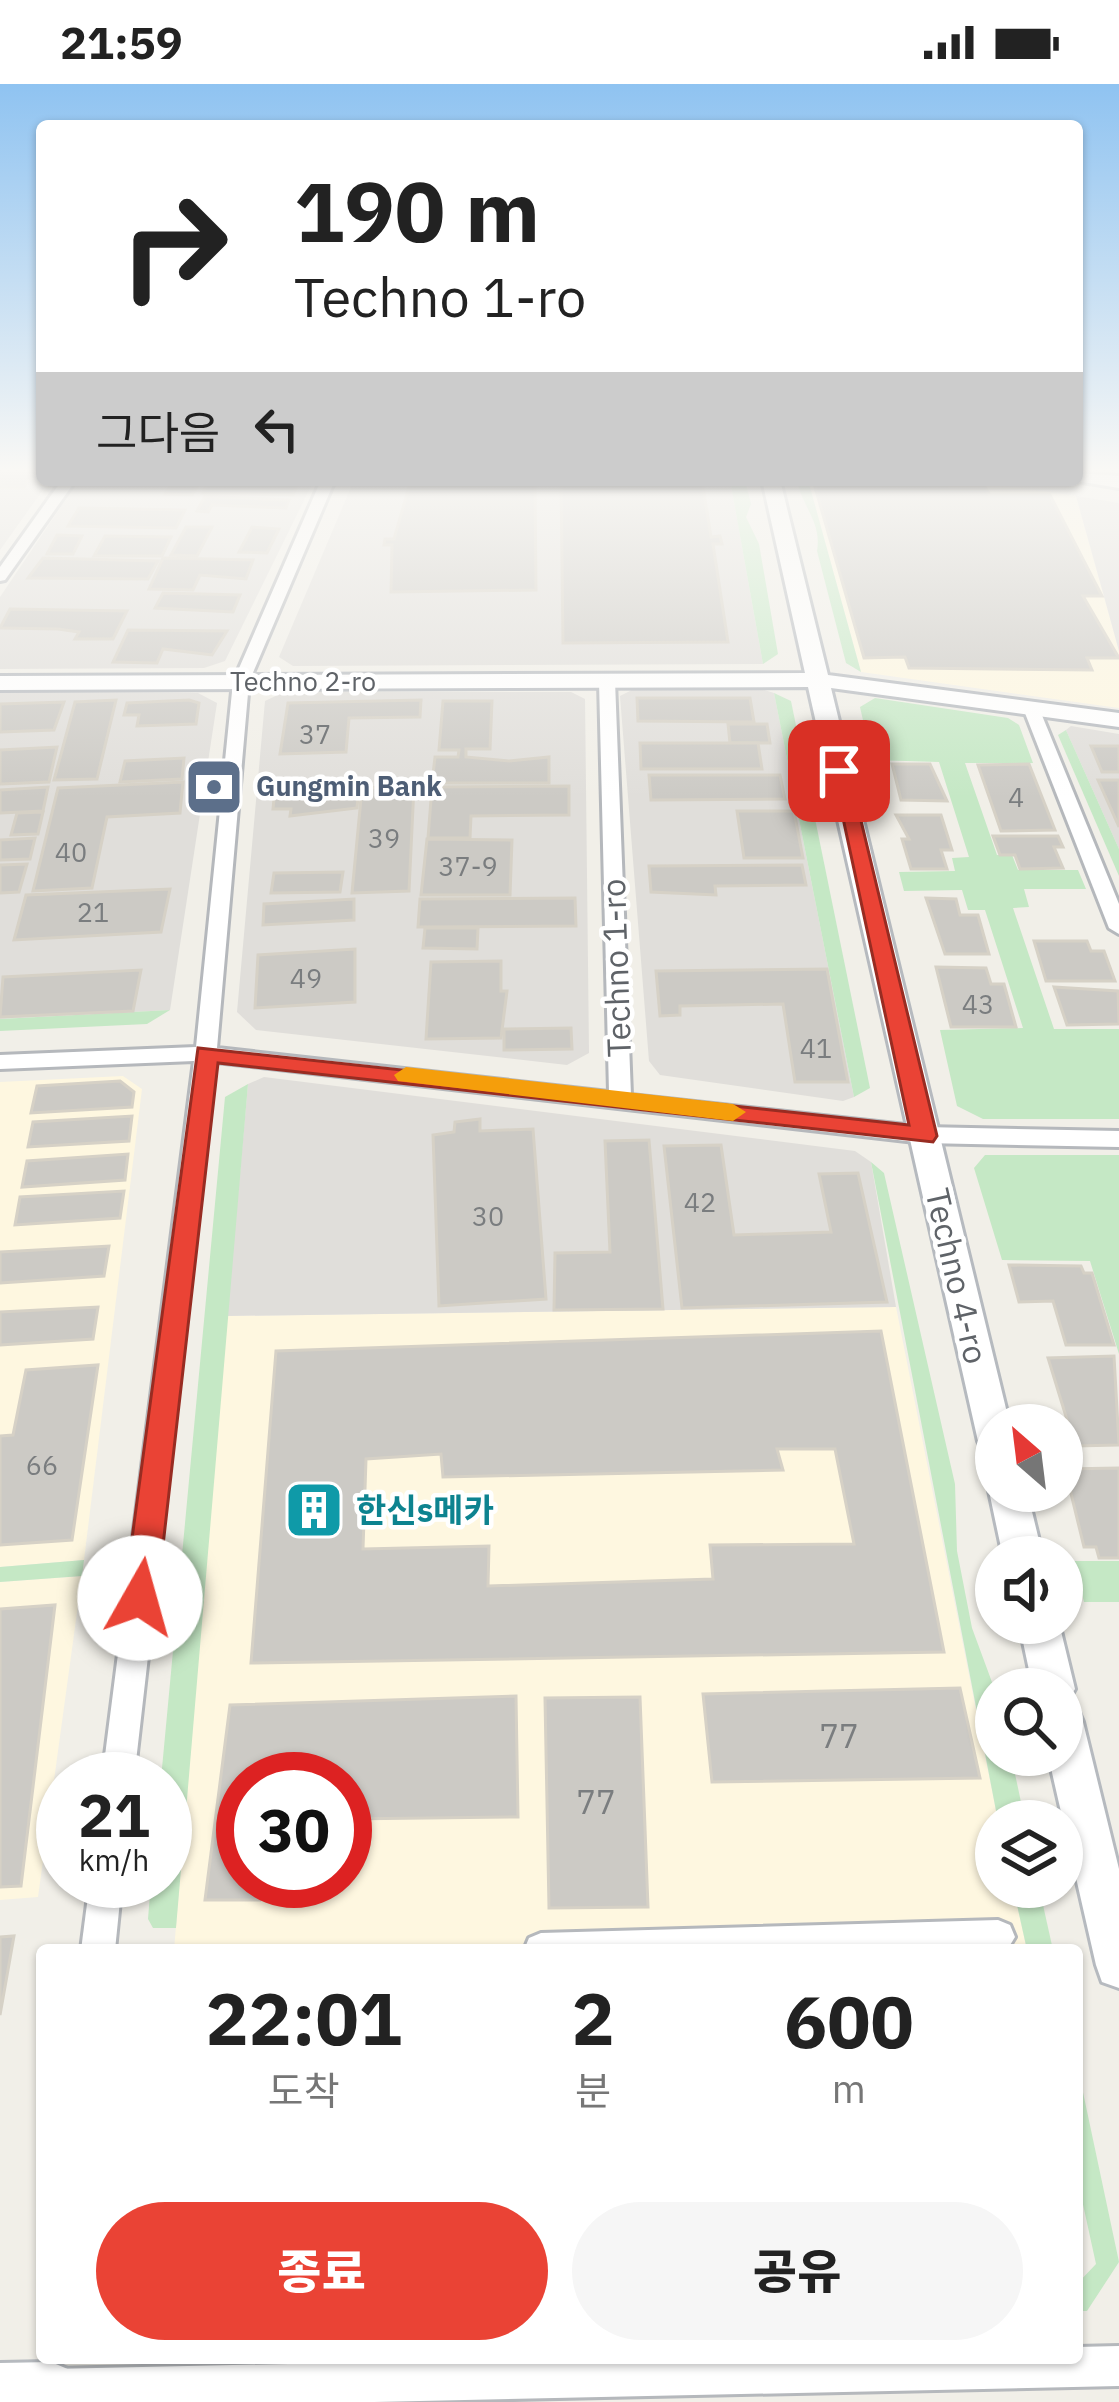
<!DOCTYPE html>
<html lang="ko">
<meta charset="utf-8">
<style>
:root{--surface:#fff;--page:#f6f6f6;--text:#222;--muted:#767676;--accent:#ea4335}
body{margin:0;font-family:"IBM Plex Sans","Noto Sans KR",sans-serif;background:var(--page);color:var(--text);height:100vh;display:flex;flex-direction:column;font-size:45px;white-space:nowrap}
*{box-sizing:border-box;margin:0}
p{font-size:39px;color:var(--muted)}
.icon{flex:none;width:66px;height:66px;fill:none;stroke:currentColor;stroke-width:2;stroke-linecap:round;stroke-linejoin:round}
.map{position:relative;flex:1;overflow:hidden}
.drawer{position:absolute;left:36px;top:1860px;width:1047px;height:420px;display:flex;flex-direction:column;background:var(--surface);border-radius:12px;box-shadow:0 3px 9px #0004}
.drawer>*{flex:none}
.top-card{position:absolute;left:36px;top:36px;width:1047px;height:366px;border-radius:12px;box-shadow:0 3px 9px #0004;background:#fff;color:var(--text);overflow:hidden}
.needle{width:78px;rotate:332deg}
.fabs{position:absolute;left:975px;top:1320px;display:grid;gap:24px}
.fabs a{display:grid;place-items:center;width:108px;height:108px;border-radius:50%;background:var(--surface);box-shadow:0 3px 9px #0004;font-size:60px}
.speed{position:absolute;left:36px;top:1668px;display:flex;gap:24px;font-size:60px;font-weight:700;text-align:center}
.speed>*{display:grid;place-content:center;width:156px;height:156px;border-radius:50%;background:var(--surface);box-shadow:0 3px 9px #0004;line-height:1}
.speed small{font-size:30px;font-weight:400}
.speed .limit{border:18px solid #d22;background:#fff;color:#111}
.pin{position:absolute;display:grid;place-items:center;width:102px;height:102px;color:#fff;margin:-51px;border-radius:24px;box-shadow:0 6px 18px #0006}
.me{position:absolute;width:132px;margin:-66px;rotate:7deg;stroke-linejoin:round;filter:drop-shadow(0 0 9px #0008)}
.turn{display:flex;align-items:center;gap:42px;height:252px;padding:0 60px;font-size:54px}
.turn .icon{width:156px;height:156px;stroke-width:2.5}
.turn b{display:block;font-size:84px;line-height:102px}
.then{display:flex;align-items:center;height:114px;padding:0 60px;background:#0003;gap:24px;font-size:45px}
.eta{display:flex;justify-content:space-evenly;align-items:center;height:204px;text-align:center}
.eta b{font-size:72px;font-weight:800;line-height:84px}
.button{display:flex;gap:24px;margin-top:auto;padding:24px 60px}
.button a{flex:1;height:138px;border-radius:72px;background:var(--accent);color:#fff;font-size:48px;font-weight:800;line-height:138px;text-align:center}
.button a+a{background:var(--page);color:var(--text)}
.status{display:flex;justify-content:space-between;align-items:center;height:84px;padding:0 60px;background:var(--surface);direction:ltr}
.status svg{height:33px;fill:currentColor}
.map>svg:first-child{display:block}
.commercial{fill:#fef7e0;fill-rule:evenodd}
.industrial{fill:#e0deda}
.green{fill:#c5e8c5}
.building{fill:#cccac5;stroke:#d6d1c6;stroke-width:3;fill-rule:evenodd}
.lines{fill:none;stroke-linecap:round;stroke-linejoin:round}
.street-casing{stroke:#b5b8bc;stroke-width:6}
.secondary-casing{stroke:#b6babf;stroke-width:6}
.street{fill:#fff;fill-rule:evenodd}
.secondary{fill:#fff;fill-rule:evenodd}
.route{fill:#ea4335;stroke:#982c22;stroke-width:3}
.slow{fill:#f59e0b}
.labels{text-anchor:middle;stroke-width:9;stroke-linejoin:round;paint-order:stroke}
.far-street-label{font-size:27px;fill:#5f6368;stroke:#fff}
.number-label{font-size:27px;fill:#7a7d7f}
.far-service-label{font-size:27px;font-weight:bold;fill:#4e5e75;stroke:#fff;text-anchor:start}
.street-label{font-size:33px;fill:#5f6368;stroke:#fff}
.culture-label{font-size:33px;font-weight:bold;fill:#0d838f;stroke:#fff;text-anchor:start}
.near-number-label{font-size:33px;fill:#7a7d7f}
</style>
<div class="status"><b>21:59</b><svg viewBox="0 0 49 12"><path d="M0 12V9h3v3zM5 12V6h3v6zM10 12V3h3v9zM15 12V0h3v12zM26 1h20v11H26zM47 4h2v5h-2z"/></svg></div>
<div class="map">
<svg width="1119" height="2318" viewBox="0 0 1119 2318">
<rect width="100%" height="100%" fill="#f1efe8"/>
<g class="commercial">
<polygon points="808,396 963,396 1076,412 1119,567 1119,624 861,588"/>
<polygon points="123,992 142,1005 84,1476 0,1483 0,998"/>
<path d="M896,1223L998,1737L996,1803H1013L1027,1866H174L227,1232ZM243,1695H345V1797H243Z"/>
<polygon points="82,1492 38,1813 0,1816 0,1498"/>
</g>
<g class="industrial">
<polygon points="0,389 42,389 42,396 50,396 0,466"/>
<polygon points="79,396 314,396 225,577 204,584 0,585 0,513"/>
<polygon points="354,396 730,396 763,580 293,582 279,573"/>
<polygon points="1076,412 1119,419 1119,567 1102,505"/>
<polygon points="761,605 774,609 854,1013 843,1017 660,991 649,977 620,612 632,606"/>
<polygon points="0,608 198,609 217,619 170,926 0,935"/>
<polygon points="284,608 571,608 585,615 589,969 567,981 256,946 237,928 265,617"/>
<polygon points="1071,642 1119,650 1119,765 1066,646"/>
<polygon points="264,993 855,1067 871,1078 896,1223 227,1232 248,1000"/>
</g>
<g class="green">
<polygon points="730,396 745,396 751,420 746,433 759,460 778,570 763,580"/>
<path d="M797,396H808L861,588L846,579L817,467C822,438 802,423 797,396Z"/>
<polygon points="774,609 791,617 870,1004 854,1013"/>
<polygon points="875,614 1008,634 1019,641 1033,679 965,679 997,771 1012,771 1018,786 1078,786 1086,805 1024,805 1029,823 1013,824 1054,945 1119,945 1119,1035 983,1035 957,1022 940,946 1023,944 985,826 968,826 962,806 904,807 899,788 955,787 952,774 969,773 939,678 872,676 860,623"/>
<polygon points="1066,646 1119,765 1119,792 1058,651"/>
<polygon points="170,926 147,940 0,947 0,935"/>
<polygon points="248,1000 176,1844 153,1844 148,1835 151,1797 165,1797 161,1695 225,1013"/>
<polygon points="985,1071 1119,1071 1119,1270 1090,1177 1002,1176 974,1084"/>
<polygon points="871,1078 884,1089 955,1400 957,1467 972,1544 996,1609 996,1671 1011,1671 1025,1737 998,1737"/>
<polygon points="84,1476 82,1492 0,1498 0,1483"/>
<polygon points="1074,1477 1119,1477 1119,1518 1084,1518"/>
<polygon points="1013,1803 1039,1803 1053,1866 1027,1866"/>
<polygon points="1077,1980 1119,2178 1087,2227 1077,2227 1077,2200 1096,2180 1077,2093"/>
</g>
<g class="building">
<polygon points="0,389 11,389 33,390 24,403 0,403"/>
<polygon points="174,396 201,396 192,411 165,410"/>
<polygon points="561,396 702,396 711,453 720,452 722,460 713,460 728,558 563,559"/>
<polygon points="813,396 948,396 950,403 985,403 990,411 1050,411 1102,512 1083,512 1119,574 1087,574 1092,586 909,584 905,573 864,574"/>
<polygon points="217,398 298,399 293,411 203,409 207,400"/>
<polygon points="535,398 536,506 391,508 392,461 384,461 385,455 394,455 410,399"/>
<polygon points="205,412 244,414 289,416 286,424 212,421 208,428 197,427"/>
<polygon points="79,424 185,426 176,444 68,442"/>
<polygon points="186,443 212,443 197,472 171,471"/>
<polygon points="252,443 279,445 267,469 239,468"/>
<polygon points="57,451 82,452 73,470 47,470"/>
<polygon points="105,452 171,453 162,472 94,472"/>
<polygon points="43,474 158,477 148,495 28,494"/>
<polygon points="163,474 253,476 246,495 200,491 193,506 149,505"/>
<polygon points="163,509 240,511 233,528 155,524"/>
<polygon points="10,525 127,527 113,555 75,555 79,548 58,545 0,544"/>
<polygon points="128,546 227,547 212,571 163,565 157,579 113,578"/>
<polygon points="637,614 750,614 754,638 638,637"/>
<polygon points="116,616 97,695 54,696 75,618"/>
<polygon points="189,616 199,619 196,640 137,642 139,631 124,631 127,619"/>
<polygon points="421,616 420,633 349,634 346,668 280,670 288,619"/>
<polygon points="443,617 492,617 490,665 466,665 466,673 509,677 549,673 549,699 432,699 435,673 458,673 459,666 439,666"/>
<polygon points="64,618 54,646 0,648 0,620"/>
<polygon points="728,640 767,640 770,659 730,659"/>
<polygon points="640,659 758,659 762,685 641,685"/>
<polygon points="1091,662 1119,662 1119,688 1102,688"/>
<polygon points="57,663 49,698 0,700 0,666"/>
<polygon points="184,674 182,695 120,698 125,677"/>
<polygon points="892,680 930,680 947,717 901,716"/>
<polygon points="1029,680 1055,746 1001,747 978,681"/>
<polygon points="649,691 780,691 785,715 651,716"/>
<polygon points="1098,696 1119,696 1119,743"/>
<polygon points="183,698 180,729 107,733 92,804 33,807 58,704"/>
<polygon points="414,702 409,807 352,809 362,704"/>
<polygon points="569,702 569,731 471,732 470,754 428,754 432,703"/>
<polygon points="48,703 43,727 0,729 0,706"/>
<polygon points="359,703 357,724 290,732 291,725 273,725 275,705"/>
<polygon points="737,727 794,727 803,774 744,774"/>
<polygon points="43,728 38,750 11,751 17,729"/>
<polygon points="896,731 941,731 952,766 941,766 947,785 911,785 902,755 909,755"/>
<polygon points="993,752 1058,752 1063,763 1054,763 1063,784 1020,785 1015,771 1000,771"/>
<polygon points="35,754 30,775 0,776 0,756"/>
<polygon points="427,755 512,756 510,811 421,811"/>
<polygon points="27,780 19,808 0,809 0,781"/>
<polygon points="802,781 806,801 715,802 716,811 651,808 649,782"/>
<polygon points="343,788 340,808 271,809 274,789"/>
<polygon points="170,805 161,848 14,856 26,811"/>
<polygon points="575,814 576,842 418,843 420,815"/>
<polygon points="926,814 956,815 960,831 978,831 989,870 945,870"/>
<polygon points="354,815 354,836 263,841 264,820"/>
<polygon points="425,844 478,844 477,865 423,864"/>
<polygon points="1034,857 1087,857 1091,867 1104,867 1115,897 1046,897"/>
<polygon points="355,865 355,918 255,924 258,871"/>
<polygon points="501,877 501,907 507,907 501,954 426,955 431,878"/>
<polygon points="936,883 986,884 991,900 1004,900 1016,943 951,943"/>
<polygon points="827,885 848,998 795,998 783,920 680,922 680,931 660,932 656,887"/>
<polygon points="141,886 133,927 0,933 3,893"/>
<polygon points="1054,903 1118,907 1119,940 1067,941"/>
<polygon points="571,944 572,965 504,966 504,945"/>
<polygon points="120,997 134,1008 132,1023 31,1029 37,1002"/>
<polygon points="132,1032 129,1057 28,1063 33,1038"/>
<polygon points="480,1035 480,1047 533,1045 546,1215 439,1222 433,1051 454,1048 455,1038"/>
<polygon points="649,1056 663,1225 554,1226 555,1169 610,1168 605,1057"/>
<polygon points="721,1061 734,1151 831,1148 819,1090 858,1089 887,1218 682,1224 664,1062"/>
<polygon points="128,1070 125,1096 22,1103 27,1077"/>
<polygon points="124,1107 120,1134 15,1141 20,1113"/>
<polygon points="109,1162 104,1192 0,1199 0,1168"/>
<polygon points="1009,1181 1081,1182 1084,1189 1092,1189 1114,1261 1066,1261 1053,1217 1019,1218"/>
<polygon points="98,1223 93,1255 0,1261 0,1228"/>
<path d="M881,1247L944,1568L251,1579L276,1267ZM777,1365H835L854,1460L710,1461L713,1495L488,1502L489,1462L363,1465L366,1375L441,1370L443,1393L783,1386Z"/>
<polygon points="1114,1272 1119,1361 1075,1362 1048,1274"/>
<polygon points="98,1281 72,1456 0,1461 0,1352 13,1351 26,1286"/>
<polygon points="1119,1384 1119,1474 1099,1474 1096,1463 1084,1463 1065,1385"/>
<polygon points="55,1521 21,1802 0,1803 0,1525"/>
<polygon points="960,1604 980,1694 712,1698 703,1610"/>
<polygon points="516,1612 518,1733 345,1735 345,1695 243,1695 243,1797 262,1797 260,1816 205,1816 230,1621"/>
<polygon points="640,1613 648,1823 549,1824 545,1614"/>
<polygon points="14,1852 0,1931 0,1853"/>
</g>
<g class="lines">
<g class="street-casing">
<g id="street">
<polygon points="62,396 76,396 5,496 0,497 0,483"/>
<polygon points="321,396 335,396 249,598 217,964 609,1008 599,597 607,592 615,597 631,1011 924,1043 1119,1047 1119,1063 924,1059 216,978 134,1695 102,1695 194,977 0,985 0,971 196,963 233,598"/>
<polygon points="1031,619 1039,624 1119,820 1119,850 1109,844 1023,624"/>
<polygon points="90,1797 122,1797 115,1866 81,1866"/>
<polygon points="998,1836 1010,1841 1015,1853 1007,1866 524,1866 529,1854 541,1849"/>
<polygon points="1119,2262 1119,2302 374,2318 36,2318 31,2305 37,2291 51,2285 566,2274 1077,2274 1077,2263"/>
</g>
</g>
<g class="secondary-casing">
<g id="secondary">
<polygon points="1077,389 1119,392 1119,404 1071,396 1077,396"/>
<polygon points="762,396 780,396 828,591 1119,629 1119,643 831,604 1010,1341 996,1341 996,1372 983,1368 978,1357 808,603 0,606 0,592 805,589"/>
<polygon points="996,1395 996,1407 1027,1407 1043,1473 1003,1473 989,1407"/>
<polygon points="1019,1539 1059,1539 1075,1605 1066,1620 1077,1624 1083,1638 1119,1785 1119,1904 1102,1898 1096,1881 1048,1671 1062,1671 1062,1605 1033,1605"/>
<polygon points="51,2278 70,2286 78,2305 73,2318 0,2318 0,2279"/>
</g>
</g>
<use href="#street" class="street"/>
<use href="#secondary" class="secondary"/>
</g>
<linearGradient id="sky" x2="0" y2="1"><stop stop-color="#8fc3f1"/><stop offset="0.54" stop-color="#f9f8f5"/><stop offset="1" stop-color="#f9f8f5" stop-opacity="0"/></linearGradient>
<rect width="1119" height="714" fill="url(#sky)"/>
<polygon class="route" points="832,683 849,687 937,1052 933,1058 218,979 157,1514 152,1524 140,1528 129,1524 124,1514 198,964 909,1041"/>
<polygon class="slow" points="406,983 733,1020 746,1028 733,1037 398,997 394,991"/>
<defs>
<g id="bank-square" transform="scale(3)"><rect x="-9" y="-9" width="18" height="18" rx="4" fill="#5c6f8a" stroke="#fff"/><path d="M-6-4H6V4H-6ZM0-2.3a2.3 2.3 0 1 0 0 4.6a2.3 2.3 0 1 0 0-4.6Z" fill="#fff"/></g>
<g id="building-square" transform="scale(3)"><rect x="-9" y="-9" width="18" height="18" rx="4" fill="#0f9aa8" stroke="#fff"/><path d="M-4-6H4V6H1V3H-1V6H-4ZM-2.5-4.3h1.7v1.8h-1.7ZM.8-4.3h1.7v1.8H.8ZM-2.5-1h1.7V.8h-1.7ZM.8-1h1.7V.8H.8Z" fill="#fff"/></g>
</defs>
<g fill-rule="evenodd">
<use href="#bank-square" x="214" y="703"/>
<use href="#building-square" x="314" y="1426"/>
</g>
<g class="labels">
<g class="far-street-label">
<text x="303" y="607">Techno 2-ro</text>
</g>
<g class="number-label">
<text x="315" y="660">37</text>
<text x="1016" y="723">4</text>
<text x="384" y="764">39</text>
<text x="71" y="778">40</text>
<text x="468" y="792">37-9</text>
<text x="93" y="838">21</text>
<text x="306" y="904">49</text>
<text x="978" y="930">43</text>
<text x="816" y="974">41</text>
<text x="700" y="1128">42</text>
<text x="488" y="1142">30</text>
<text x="42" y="1391">66</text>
</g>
<g class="far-service-label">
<text x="256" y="712">Gungmin Bank</text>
</g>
<g class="street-label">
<text transform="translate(616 884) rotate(-92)" y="12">Techno 1-ro</text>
<text transform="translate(957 1192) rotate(77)" y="12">Techno 4-ro</text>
</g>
<g class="culture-label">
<text x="356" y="1438">한신s메카</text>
</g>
<g class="near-number-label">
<text x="839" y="1664">77</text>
<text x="596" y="1730">77</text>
</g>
</g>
</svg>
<div class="fabs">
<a><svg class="needle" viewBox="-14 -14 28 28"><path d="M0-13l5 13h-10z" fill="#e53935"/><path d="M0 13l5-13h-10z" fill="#767676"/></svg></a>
<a><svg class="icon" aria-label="sound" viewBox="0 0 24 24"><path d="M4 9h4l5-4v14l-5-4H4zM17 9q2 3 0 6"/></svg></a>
<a><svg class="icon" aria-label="search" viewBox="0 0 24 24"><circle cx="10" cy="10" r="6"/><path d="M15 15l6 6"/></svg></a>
<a><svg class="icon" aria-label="layers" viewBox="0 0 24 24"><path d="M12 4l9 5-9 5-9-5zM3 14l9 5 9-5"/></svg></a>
</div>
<div class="speed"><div>21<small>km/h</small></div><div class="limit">30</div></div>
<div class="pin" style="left:839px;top:687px;background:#d93025"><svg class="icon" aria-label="arrive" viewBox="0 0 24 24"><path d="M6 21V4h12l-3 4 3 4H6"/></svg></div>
<svg class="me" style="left:140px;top:1514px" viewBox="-20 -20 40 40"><circle r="19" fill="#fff"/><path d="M0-13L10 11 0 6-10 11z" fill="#ea4335"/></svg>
<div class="top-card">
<div class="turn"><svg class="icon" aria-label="right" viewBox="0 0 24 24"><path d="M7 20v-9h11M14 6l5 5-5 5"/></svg><div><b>190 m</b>Techno 1-ro</div></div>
<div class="then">그다음<svg class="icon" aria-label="left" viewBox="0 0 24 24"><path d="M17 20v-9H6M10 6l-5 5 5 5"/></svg></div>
</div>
<section class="drawer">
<div class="eta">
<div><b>22:01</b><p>도착</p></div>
<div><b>2</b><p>분</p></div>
<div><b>600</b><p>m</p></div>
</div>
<div class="button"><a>종료</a><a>공유</a></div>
</section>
</div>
